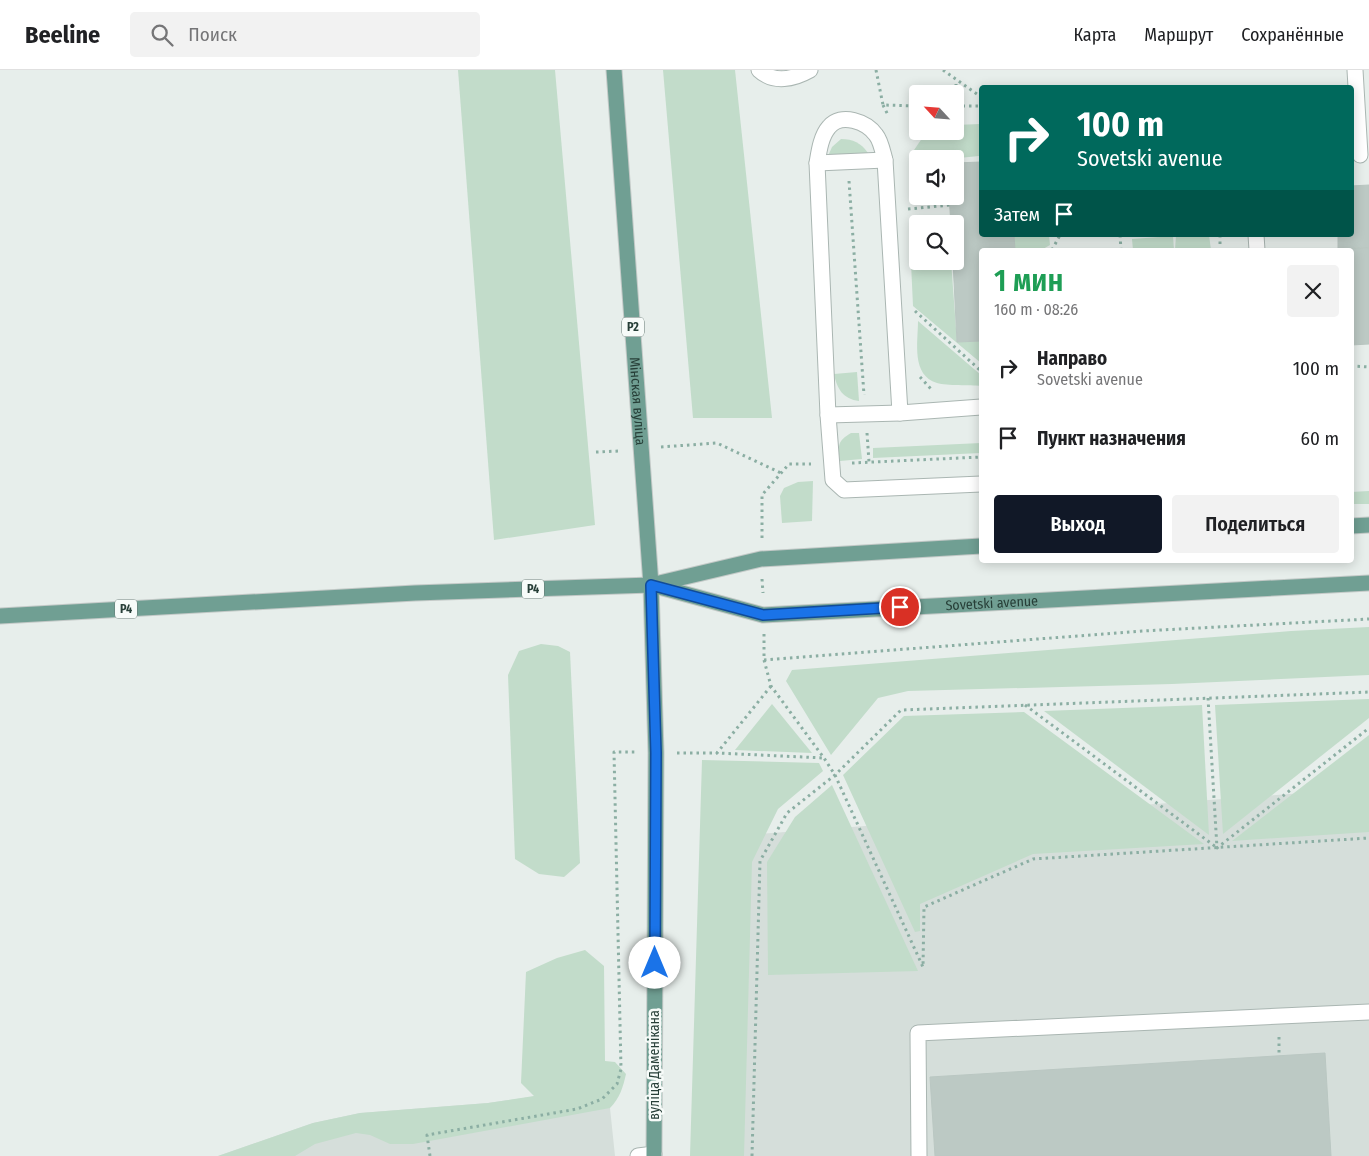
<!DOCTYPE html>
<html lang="ru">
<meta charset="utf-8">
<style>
:root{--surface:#fff;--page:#f2f2f2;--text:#202124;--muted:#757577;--line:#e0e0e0;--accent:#111827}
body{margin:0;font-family:"Fira Sans Condensed",sans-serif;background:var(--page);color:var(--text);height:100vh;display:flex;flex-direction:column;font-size:19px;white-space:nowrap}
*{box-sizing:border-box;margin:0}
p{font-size:16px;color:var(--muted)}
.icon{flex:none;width:28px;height:28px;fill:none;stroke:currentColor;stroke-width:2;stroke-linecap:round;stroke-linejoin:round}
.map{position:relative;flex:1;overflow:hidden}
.side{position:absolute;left:979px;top:178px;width:375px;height:315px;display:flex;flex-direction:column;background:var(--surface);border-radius:5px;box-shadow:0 2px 12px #0003}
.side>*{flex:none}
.top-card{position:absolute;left:979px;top:15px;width:375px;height:152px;border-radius:5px;box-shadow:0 2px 12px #0003;background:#00695c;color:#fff;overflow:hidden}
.needle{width:32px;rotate:296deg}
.tools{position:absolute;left:909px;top:15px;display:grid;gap:10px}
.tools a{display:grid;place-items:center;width:55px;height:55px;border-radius:5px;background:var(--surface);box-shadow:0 2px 12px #0003;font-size:25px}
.pin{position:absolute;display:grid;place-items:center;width:42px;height:42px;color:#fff;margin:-21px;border:2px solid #fff;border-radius:50%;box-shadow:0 1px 5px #0007}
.me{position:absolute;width:55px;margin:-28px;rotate:0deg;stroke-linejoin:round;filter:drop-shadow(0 0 4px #0008)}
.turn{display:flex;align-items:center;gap:18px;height:105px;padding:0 15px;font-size:22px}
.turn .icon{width:65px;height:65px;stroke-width:2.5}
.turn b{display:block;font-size:35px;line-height:42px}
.then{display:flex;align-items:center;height:48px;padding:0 15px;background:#0003;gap:10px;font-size:19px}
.round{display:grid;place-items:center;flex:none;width:52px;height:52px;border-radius:5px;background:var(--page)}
.overview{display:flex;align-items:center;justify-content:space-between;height:85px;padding:0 15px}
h1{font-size:30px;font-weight:600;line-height:38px;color:#1e9e55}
.action{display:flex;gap:10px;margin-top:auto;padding:10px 15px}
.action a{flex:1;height:58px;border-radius:5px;background:var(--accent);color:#fff;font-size:20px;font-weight:600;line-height:58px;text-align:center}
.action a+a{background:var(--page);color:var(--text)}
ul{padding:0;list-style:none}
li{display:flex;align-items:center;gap:15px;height:70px;padding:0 15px}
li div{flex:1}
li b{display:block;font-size:19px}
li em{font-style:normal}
header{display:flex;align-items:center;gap:30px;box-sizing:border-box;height:70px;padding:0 25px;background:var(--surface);border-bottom:1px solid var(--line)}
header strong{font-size:24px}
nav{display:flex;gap:28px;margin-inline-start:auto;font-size:18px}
.search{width:350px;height:45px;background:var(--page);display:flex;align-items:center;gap:12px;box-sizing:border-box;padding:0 18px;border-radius:5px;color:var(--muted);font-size:19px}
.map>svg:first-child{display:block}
.built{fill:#d5deda}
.green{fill:#c2dcca}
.building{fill:#bcc9c4;stroke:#bac7c2}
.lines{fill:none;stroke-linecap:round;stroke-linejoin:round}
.minor-casing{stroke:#aab6b2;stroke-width:17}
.major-casing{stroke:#c3c9c7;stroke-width:17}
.path{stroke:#8baea3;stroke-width:3;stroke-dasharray:2.5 4;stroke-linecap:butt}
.minor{stroke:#fff;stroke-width:15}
.major{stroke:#709f93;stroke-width:15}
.route-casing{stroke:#114b97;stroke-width:12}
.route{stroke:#1a73e8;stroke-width:9}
.labels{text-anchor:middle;stroke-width:5;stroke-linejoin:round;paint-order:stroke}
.shield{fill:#f7fbf9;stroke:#657772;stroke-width:1}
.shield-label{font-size:12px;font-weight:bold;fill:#273f38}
.street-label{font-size:14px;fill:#273f38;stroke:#f7fbf9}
</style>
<header>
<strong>Beeline</strong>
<div class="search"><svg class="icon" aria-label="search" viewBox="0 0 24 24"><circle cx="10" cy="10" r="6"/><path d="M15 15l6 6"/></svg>Поиск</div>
<nav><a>Карта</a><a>Маршрут</a><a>Сохранённые</a></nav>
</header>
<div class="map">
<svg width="1369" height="1086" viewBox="0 0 1369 1086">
<rect width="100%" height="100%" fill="#e7eeeb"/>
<g class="built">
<polygon points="1369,718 1369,1086 723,1086 731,766"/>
<polygon points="593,1018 610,1038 615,1086 218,1086 313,1053 360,1043 488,1033"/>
</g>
<g class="green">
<polygon points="458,0 555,0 595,455 494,470"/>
<polygon points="663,0 735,0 772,348 693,348"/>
<polygon points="980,54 979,86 949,89 918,89 918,126 924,126 913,127 912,83 927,61 955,61 955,55"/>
<path d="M841,69C853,69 861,73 868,83L828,86L832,77Z"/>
<polygon points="948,145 949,154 918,154 918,191 951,191 957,272 981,271 981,293 913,236 909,150"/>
<polygon points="1014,165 1049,165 1050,175 1043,179 1015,180"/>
<polygon points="1176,165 1209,165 1211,180 1175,180"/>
<polygon points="1173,166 1174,180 1133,180 1132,169"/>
<path d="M918,251L981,305V316C970,315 947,316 937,313C911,305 918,272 918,251Z"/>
<path d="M857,302L859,331C843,329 837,319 834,304Z"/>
<path d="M851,363H859L862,389L840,391C838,376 837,371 851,363Z"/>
<polygon points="981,373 981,383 873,388 873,378"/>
<polygon points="813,411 812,451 782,453 780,426 784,418 798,412"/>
<polygon points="1369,421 1369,434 1351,434 1351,422"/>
<polygon points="1369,557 1369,605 1172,614 908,621 878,628 831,685 786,611 792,600 1291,561"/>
<polygon points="541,574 558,576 570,582 580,793 564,807 539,804 515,789 508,605 519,581"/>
<polygon points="1369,629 1369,648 1223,764 1215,635"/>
<polygon points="772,634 812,683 735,680"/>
<polygon points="1202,635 1209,765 1044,641"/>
<polygon points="1024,642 1204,774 1033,784 920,834 920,861 915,862 843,705 904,646"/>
<polygon points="1369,665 1369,762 1232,771"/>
<polygon points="702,690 819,693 823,701 778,739 752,792 744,1086 690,1086"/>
<polygon points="832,715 918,901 768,905 767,792 795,747"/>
<path d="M585,880L604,896L605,991L615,992L626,1004C623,1017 620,1028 610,1038L413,1074H390L370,1065L356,1063L315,1074L295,1086H218L313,1053L360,1043L488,1033L534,1026L521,1013L526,902L557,888Z"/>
</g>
<g class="building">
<polygon points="981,92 981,165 1014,165 1015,180 981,180 981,271 957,272 953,191 955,191 955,154 951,154 949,126 955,126 955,93"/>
<polygon points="1369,115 1369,178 1338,179 1338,165 1351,165 1351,116"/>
<polygon points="1369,178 1369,274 1351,275 1351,180 1338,179"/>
<polygon points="1325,983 1331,1086 935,1086 930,1007"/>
</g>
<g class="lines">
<g class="minor-casing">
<g id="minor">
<path d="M759,0C774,14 794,9 810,0"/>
<polyline points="1355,0 1360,85"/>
<polyline points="817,93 885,90"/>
<polyline points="1256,165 1257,180"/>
<path d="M981,337L900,343L885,90C883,83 881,71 876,65C867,52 841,42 829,57C821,66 819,81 817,93L828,345L833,410L844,420L981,414"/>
<polyline points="828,345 900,343"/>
<polyline points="638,1086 654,1084"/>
<polyline points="919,1086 918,963 1369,942"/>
</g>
</g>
<g class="major-casing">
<g id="major">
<path id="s1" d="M614,0L651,515L656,683L654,1086"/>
<polyline points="1351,456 1369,455"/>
<path id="s2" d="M652,515L763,545L1369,513"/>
<polyline points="0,546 415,523 651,515 761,489 981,476"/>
</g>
</g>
<g class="path">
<polyline points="876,0 883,35 918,36"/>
<polyline points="943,0 981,27"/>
<polyline points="883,35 888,45"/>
<polyline points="956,36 956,10"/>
<polyline points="956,36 981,36"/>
<polyline points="849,111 864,325"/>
<polyline points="908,139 950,135"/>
<polyline points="1120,165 1121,180"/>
<polyline points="1220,165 1220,180"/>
<polyline points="1052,180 1060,165"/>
<polyline points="915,241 981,301"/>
<polyline points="1351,296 1369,297"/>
<polyline points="920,307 931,319"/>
<polyline points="867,363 869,392"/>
<polyline points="661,377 717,373 781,403"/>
<polyline points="596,382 620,381"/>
<polyline points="852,393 981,387"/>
<polyline points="762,468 762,425 789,394 811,394"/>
<polyline points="762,509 763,523"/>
<polyline points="764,564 764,590 771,616 824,688 835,705 923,897 924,837 1033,789 1369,768"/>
<polyline points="764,590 1142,561 1369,549"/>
<polyline points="771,616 717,683 824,688"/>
<polyline points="1208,628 1217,778 1369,658"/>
<polyline points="1025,635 1216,777"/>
<polyline points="677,683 717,683"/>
<polyline points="1279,967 1279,986"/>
<polyline points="430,1086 427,1065 577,1039 602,1029 617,1014 621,999 614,682 636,682"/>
<polyline points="752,1086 760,791 787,743 835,705 901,640 1369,622"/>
</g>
<use href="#minor" class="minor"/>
<use href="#major" class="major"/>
</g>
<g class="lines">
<g class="route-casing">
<polyline id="route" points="655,893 656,683 651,515 763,545 900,537"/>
</g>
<use href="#route" class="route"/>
</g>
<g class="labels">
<g class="shield">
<rect x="622" y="247.5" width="22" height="19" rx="4"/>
<rect x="522" y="509.5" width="22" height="19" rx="4"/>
<rect x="115" y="529.5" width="22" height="19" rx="4"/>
</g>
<g class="shield-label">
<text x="633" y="261">Р2</text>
<text x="533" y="523">Р4</text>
<text x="126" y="543">Р4</text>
</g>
<g class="street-label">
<text dy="5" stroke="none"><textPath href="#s1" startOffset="332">Мінская вуліца</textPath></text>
<text dy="5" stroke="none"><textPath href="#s2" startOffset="344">Sovetski avenue</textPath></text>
<text transform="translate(654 995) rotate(-90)" y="5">вуліца Даменікана</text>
</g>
</g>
</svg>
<div class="tools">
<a><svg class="needle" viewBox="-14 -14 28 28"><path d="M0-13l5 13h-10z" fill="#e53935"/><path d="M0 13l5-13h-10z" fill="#757577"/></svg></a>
<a><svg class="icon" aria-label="sound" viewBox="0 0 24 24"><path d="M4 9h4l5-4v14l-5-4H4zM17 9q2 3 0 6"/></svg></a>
<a><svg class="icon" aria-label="search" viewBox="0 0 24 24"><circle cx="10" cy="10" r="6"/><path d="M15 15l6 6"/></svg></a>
</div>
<div class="pin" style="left:900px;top:537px;background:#d93025"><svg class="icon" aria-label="arrive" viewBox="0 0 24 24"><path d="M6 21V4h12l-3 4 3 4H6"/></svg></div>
<svg class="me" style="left:655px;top:893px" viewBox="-20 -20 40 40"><circle r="19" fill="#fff"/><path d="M0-13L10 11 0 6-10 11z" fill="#1a73e8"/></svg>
<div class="top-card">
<div class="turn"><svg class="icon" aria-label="right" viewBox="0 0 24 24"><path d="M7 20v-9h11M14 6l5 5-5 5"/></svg><div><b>100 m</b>Sovetski avenue</div></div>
<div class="then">Затем<svg class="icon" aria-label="arrive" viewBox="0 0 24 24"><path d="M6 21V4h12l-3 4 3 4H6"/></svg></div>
</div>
<section class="side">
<div class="overview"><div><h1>1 мин</h1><p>160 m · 08:26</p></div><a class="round"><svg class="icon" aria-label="close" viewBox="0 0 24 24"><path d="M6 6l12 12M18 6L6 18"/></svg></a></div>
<ul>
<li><svg class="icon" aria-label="right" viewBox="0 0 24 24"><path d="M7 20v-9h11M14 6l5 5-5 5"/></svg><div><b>Направо</b><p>Sovetski avenue</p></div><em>100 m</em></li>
<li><svg class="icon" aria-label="arrive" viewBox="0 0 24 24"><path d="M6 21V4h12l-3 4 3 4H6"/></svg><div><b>Пункт назначения</b></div><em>60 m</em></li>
</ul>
<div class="action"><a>Выход</a><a>Поделиться</a></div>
</section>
</div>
